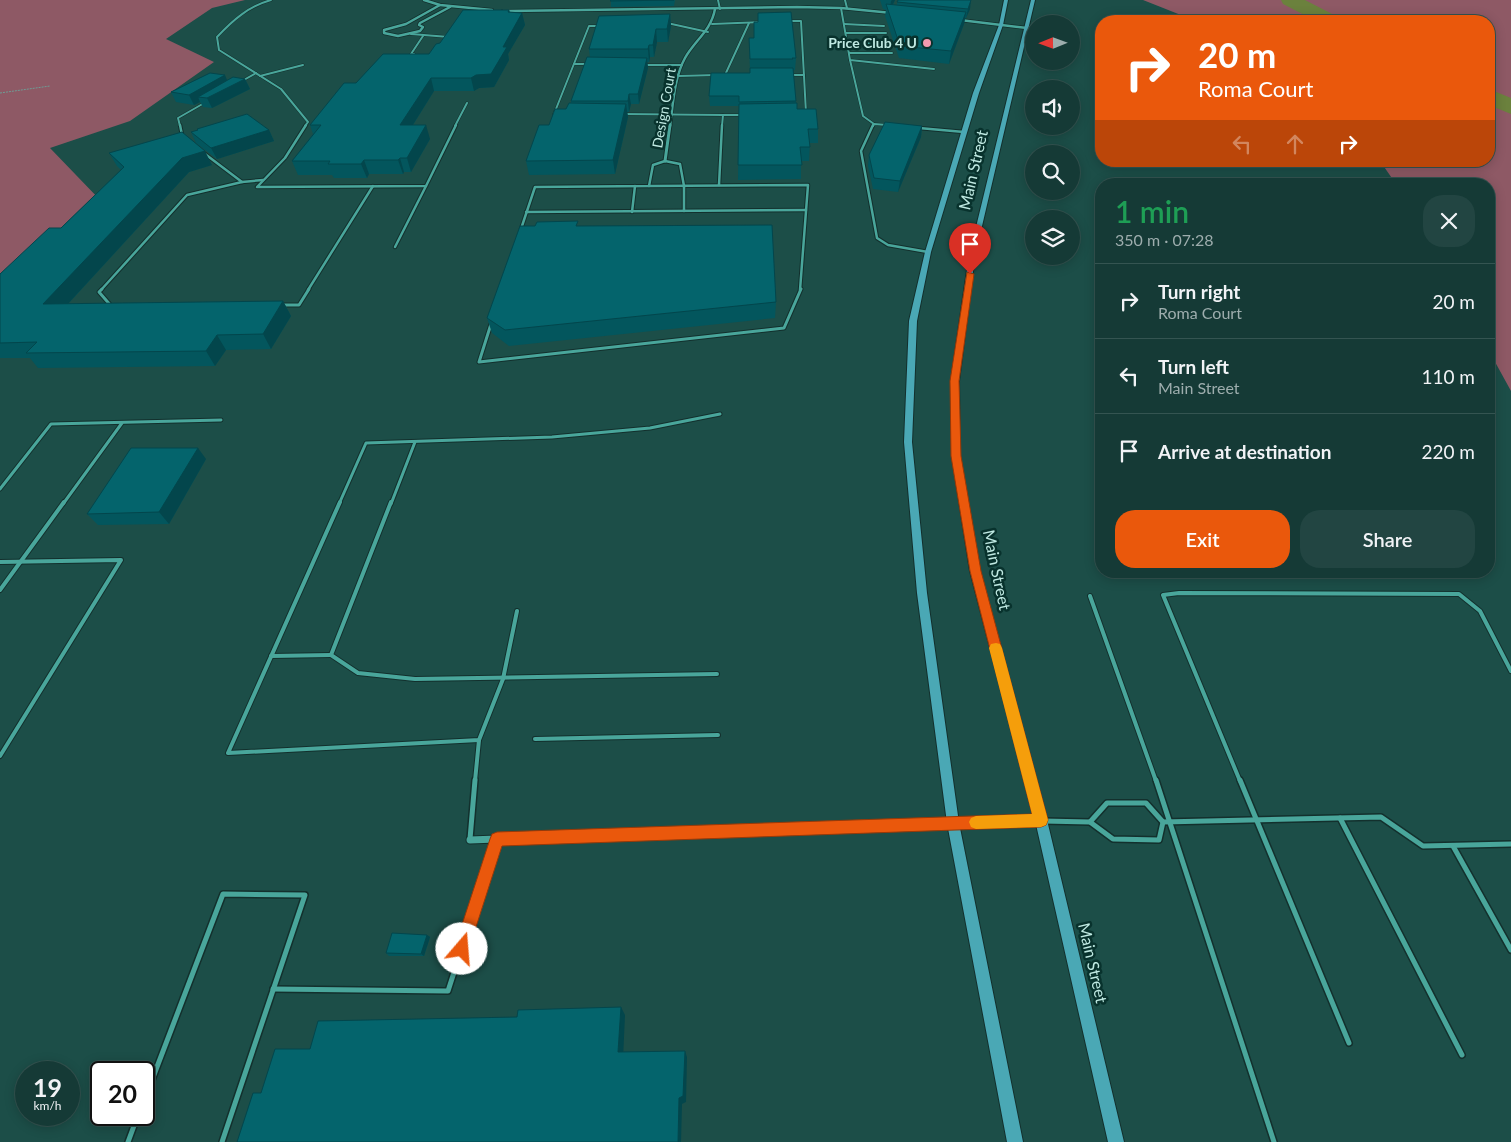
<!DOCTYPE html>
<meta charset="utf-8">
<style>
:root{--surface:#153a36;--page:#224542;--text:#f1f3f6;--muted:#9dadad;--line:#345451;--accent:#ea580c}
body{margin:0;font-family:Lato,sans-serif;background:var(--page);color:var(--text);height:100vh;display:flex;flex-direction:column;font-size:19px;white-space:nowrap}
*{box-sizing:border-box;margin:0}
p{font-size:16px;color:var(--muted)}
.icon{flex:none;width:28px;height:28px;fill:none;stroke:currentColor;stroke-width:2;stroke-linecap:round;stroke-linejoin:round}
.map{position:relative;flex:1;overflow:hidden}
.panel{position:absolute;left:1095px;top:178px;width:400px;height:400px;display:flex;flex-direction:column;background:var(--surface);border-radius:20px;box-shadow:0 2px 12px #0003,0 0 0 1px var(--line)}
.panel>*{flex:none}
.hud{position:absolute;left:1095px;top:15px;width:400px;height:152px;border-radius:20px;box-shadow:0 2px 12px #0003,0 0 0 1px var(--line);background:#ea580c;color:#fff;overflow:hidden}
.needle{width:32px;rotate:269deg}
.fabs{position:absolute;left:1025px;top:15px;display:grid;gap:10px}
.fabs a{display:grid;place-items:center;width:55px;height:55px;border-radius:50%;background:var(--surface);box-shadow:0 2px 12px #0003,0 0 0 1px var(--line);font-size:25px}
.speed{position:absolute;left:15px;top:1061px;display:flex;gap:10px;font-size:25px;font-weight:700;text-align:center}
.speed>*{display:grid;place-content:center;width:65px;height:65px;border-radius:50%;background:var(--surface);box-shadow:0 2px 12px #0003,0 0 0 1px var(--line);line-height:1}
.speed small{font-size:12px;font-weight:400}
.speed .limit{border:2px solid #111;border-radius:8px;background:#fff;color:#111}
.pin{position:absolute;display:grid;place-items:center;width:42px;height:42px;color:#fff;margin:-51px -21px;border-radius:50% 50% 50% 0;rotate:-45deg;box-shadow:0 0 5px #0007}
.pin .icon{rotate:45deg}
.me{position:absolute;width:55px;margin:-28px;rotate:18deg;stroke-linejoin:round;filter:drop-shadow(0 0 4px #0008)}
.turn{display:flex;align-items:center;gap:18px;height:105px;padding:0 20px;font-size:22px}
.turn .icon{width:65px;height:65px;stroke-width:2.5}
.turn b{display:block;font-size:35px;line-height:42px}
.lanes{display:flex;align-items:center;height:48px;padding:0 20px;background:#0003;justify-content:center;gap:25px;direction:ltr}
.lanes .off{opacity:.35}
.round{display:grid;place-items:center;flex:none;width:52px;height:52px;border-radius:20px;background:var(--page)}
.summary{display:flex;align-items:center;justify-content:space-between;height:85px;padding:0 20px}
h1{font-size:30px;font-weight:600;line-height:38px;color:#1e9e55}
.primary-button{display:flex;gap:10px;margin-top:auto;padding:10px 20px}
.primary-button a{flex:1;height:58px;border-radius:20px;background:var(--accent);color:#fff;font-size:20px;font-weight:600;line-height:58px;text-align:center}
.primary-button a+a{background:var(--page);color:var(--text)}
ul{padding:0;list-style:none}
li{display:flex;align-items:center;gap:15px;height:75px;padding:0 20px;border-top:1px solid var(--line)}
li div{flex:1}
li b{display:block;font-size:19px}
li em{font-style:normal}
.map>svg:first-child{display:block}
.green{fill:#8e5965}
.lines{fill:none;stroke-linecap:round;stroke-linejoin:round}
.river{fill:#6b813d;fill-rule:evenodd}
.lane-far4-casing{stroke:#13302d;stroke-width:3}
.lane-far3-casing{stroke:#13302d;stroke-width:4.5}
.lane-far2-casing{stroke:#13302d;stroke-width:5}
.lane-far1-casing{stroke:#13302d;stroke-width:6}
.lane-casing{stroke:#13302d;stroke-width:8}
.street-far2-casing{stroke:#13302d;stroke-width:4}
.street-far1-casing{stroke:#13302d;stroke-width:5}
.street-casing{stroke:#13302d;stroke-width:9}
.secondary-casing{stroke:#13302d;stroke-width:2}
.path{stroke:#6e9c95;stroke-width:1;stroke-dasharray:2 1;stroke-linecap:butt}
.lane-far4{stroke:#49a69b;stroke-width:2}
.lane-far3{stroke:#49a69b;stroke-width:2.5}
.lane-far2{stroke:#49a69b;stroke-width:3}
.lane-far1{stroke:#49a69b;stroke-width:4}
.lane{stroke:#49a69b;stroke-width:5}
.street-far2{stroke:#49a69b;stroke-width:2.5}
.street-far1{stroke:#49a69b;stroke-width:3}
.street{stroke:#49a69b;stroke-width:7}
.secondary{fill:#4aa8b5;fill-rule:evenodd}
.wall{fill:#03565d}
.shaded-wall{fill:#03464c}
.building{fill:#04646c;stroke:#03464c}
.route{fill:#ea580c;stroke:#983908}
.slow{fill:#f59e0b}
.poi-dot{fill:#f29aaf;stroke:#08322d;stroke-width:2}
.labels{text-anchor:middle;stroke-width:5;stroke-linejoin:round;paint-order:stroke}
.far-poi-label{font-size:14px;font-weight:bold;fill:#c0eae3;stroke:#08322d;text-anchor:end}
.far-street-label{font-size:14px;fill:#c0eae3;stroke:#08322d}
.street-label{font-size:16px;fill:#c0eae3;stroke:#08322d}
</style>
<div class="map">
<svg width="1511" height="1142" viewBox="0 0 1511 1142">
<rect width="100%" height="100%" fill="#1c4e48"/>
<g class="green">
<polygon points="0,0 245,0 212,8 166,39 214,62 130,121 50,148 102,202 0,301"/>
<polygon points="1143,0 1511,0 1511,391 1489,351 1489,184 1396,184 1380,161 1489,161 1489,21 1196,21"/>
</g>
<g class="lines">
<g class="river">
<polygon points="1281,0 1305,0 1338,17 1341,21 1316,21 1283,4"/>
<polygon points="1489,89 1511,98 1511,114 1489,105"/>
</g>
<g class="lane-far4-casing">
<g id="lane-far4">
<path d="M271,0C249,6 233,20 217,37L219,50L281,89L308,122L305,126"/>
<polyline points="718,0 720,9"/>
<polyline points="845,0 847,8"/>
<polyline points="841,8 850,60 934,69"/>
<polyline points="787,21 801,21 806,113"/>
<polyline points="667,23 708,32"/>
<polyline points="712,24 763,22"/>
<polyline points="844,24 884,26"/>
<polyline points="846,33 886,33"/>
<polyline points="411,34 449,37"/>
<polyline points="847,43 888,44"/>
<polyline points="849,53 892,53"/>
<polyline points="414,54 411,54 423,36"/>
<polyline points="850,60 863,116 874,124"/>
<polyline points="574,64 589,64"/>
<polyline points="643,65 682,65"/>
<polyline points="723,75 725,75 749,23"/>
<polyline points="790,75 804,75"/>
<polyline points="260,76 303,65"/>
<polyline points="679,76 716,75"/>
<polyline points="242,81 256,73"/>
<polyline points="554,114 589,26 600,26"/>
<polyline points="623,114 723,115"/>
<polyline points="180,126 178,118 206,102"/>
<polyline points="455,126 467,103"/>
<polyline points="722,126 723,115 743,115"/>
<polyline points="873,126 874,124 887,125"/>
</g>
</g>
<g class="lane-far3-casing">
<g id="lane-far3">
<polyline points="180,125 182,135"/>
<polyline points="306,125 285,158 257,187 426,186 456,125"/>
<polyline points="873,125 861,151 877,238 888,245 928,252"/>
<polyline points="919,128 964,132"/>
<polyline points="205,154 242,182"/>
<polyline points="719,185 722,125"/>
<polyline points="649,186 808,185 800,290"/>
<polyline points="526,212 806,210"/>
<polyline points="632,212 635,186"/>
<polyline points="521,229 535,187 649,186 653,165 665,161 680,164 684,186 684,211"/>
<polyline points="395,247 426,186"/>
<polyline points="101,290 187,195 242,182 263,180"/>
<polyline points="308,290 373,186"/>
</g>
</g>
<g class="lane-far2-casing">
<g id="lane-far2">
<polyline points="102,289 99,292 112,307"/>
<polyline points="281,305 299,305 309,289"/>
<polyline points="491,324 479,362 784,328 801,289"/>
<polyline points="0,489 51,424 221,420"/>
<polyline points="63,504 122,423"/>
<polyline points="339,504 366,443 552,437 650,428 720,414"/>
<polyline points="391,504 415,442"/>
</g>
</g>
<g class="lane-far1-casing">
<g id="lane-far1">
<polyline points="340,502 228,753 479,740 503,679 517,611"/>
<polyline points="391,502 331,655 358,673 415,679 717,674"/>
<polyline points="0,562 121,560 0,756"/>
<polyline points="0,590 64,502"/>
<polyline points="1090,596 1156,781"/>
<polyline points="271,656 331,655"/>
<polyline points="535,739 718,735"/>
<polyline points="475,781 479,740"/>
<polyline points="1240,781 1163,595 1179,593 1459,594 1480,611 1511,671"/>
</g>
</g>
<g class="lane-casing">
<g id="lane">
<polyline points="1156,780 1274,1142"/>
<polyline points="1240,780 1349,1043"/>
<polyline points="1340,818 1462,1055"/>
<polyline points="1043,821 1090,822 1113,839 1159,840 1163,822"/>
<polyline points="1090,822 1107,803 1146,803 1163,822 1381,817 1423,846 1511,844"/>
<polyline points="470,839 475,780"/>
<polyline points="1453,846 1511,950"/>
<polyline points="273,989 448,991 497,839"/>
<polyline points="144,1101 223,894 305,895 222,1142"/>
<polyline points="128,1142 138,1115"/>
</g>
</g>
<g class="street-far2-casing">
<g id="street-far2">
<polyline points="424,0 440,5 492,10"/>
<polyline points="440,5 406,24 384,30 384,33 398,36 420,31 423,27 419,25 420,23 450,7"/>
<polyline points="503,11 797,7 841,8 892,13"/>
<polyline points="960,20 1027,28"/>
<path d="M670,126C673,105 674,78 685,58C695,40 711,31 715,9"/>
</g>
</g>
<g class="street-far1-casing">
<polyline id="street-far1" points="665,161 670,125"/>
</g>
<g class="street-casing">
<polyline id="street" points="470,840 1041,820"/>
</g>
<g class="secondary-casing">
<g id="secondary">
<polygon points="1004,0 1008,0 1003,25 979,93 931,252 917,321 912,442 927,593 959,823 1023,1142 1007,1142 947,823 917,593 904,442 909,321 925,252 973,93 999,25"/>
<polygon points="1031,0 1035,0 975,256 959,381 960,456 980,571 1047,820 1124,1142 1108,1142 1035,820 970,571 952,456 951,381 969,256"/>
</g>
</g>
<polyline class="path" points="0,93 50,86"/>
<use href="#lane-far4" class="lane-far4"/>
<use href="#lane-far3" class="lane-far3"/>
<use href="#lane-far2" class="lane-far2"/>
<use href="#lane-far1" class="lane-far1"/>
<use href="#lane" class="lane"/>
<use href="#street-far2" class="street-far2"/>
<use href="#street-far1" class="street-far1"/>
<use href="#street" class="street"/>
<use href="#secondary" class="secondary"/>
</g>
<g class="wall">
<polygon points="611,0 675,0 674,6 611,7"/>
<polygon points="880,0 895,0 893,5 897,5 897,2 970,9 966,18 965,18 964,24 949,64 899,58 885,16 886,10 883,9"/>
<polygon points="509,10 510,12 522,13 525,25 508,54 509,60 494,87 479,88 474,91 434,91 413,125 430,139 411,172 404,172 403,174 369,174 367,178 334,178 332,175 298,175 292,161 313,134 310,125 356,83 429,54 440,43"/>
<polygon points="670,14 671,26 668,42 657,42 654,57 650,57 649,62 647,62 648,68 639,104 631,104 629,112 627,112 628,117 615,174 529,175 526,161 549,125 571,103 571,101 590,57 589,49"/>
<polygon points="749,38 796,58 795,70 793,70 796,103 797,109 818,129 818,143 810,143 809,161 801,161 801,179 738,180 739,106 710,106 709,96 750,73"/>
<polygon points="245,79 250,89 212,108 203,107 200,102 194,105 176,102 171,92 227,80"/>
<polygon points="922,126 921,137 898,192 873,189 868,166 869,155"/>
<polygon points="197,129 269,130 274,141 217,159 196,143 191,132 197,131"/>
<polygon points="109,153 212,165 189,172 68,304 283,301 291,316 271,349 226,350 215,366 38,368 30,358 0,358 0,274 61,228 121,170 117,166"/>
<polygon points="535,226 579,226 776,302 775,318 509,346 492,333 487,318"/>
<polygon points="206,459 169,524 98,525 87,514"/>
<polygon points="427,935 430,937 424,956 389,956 386,953"/>
</g>
<g class="shaded-wall">
<polygon points="892,0 895,0 890,10 891,1"/>
<polygon points="971,0 970,9 966,18 968,9"/>
<polygon points="966,12 964,24 949,64 951,51"/>
<polygon points="522,13 525,25 508,54 509,60 494,87 479,88 474,91 471,78 503,47"/>
<polygon points="670,14 671,26 668,42 667,29"/>
<polygon points="656,29 657,42 654,57 653,45"/>
<polygon points="649,45 650,57 649,62 648,49"/>
<polygon points="647,58 648,68 639,104 638,94"/>
<polygon points="225,75 229,85 198,97 200,102 194,105 189,95"/>
<polygon points="431,78 434,91 404,139 400,125"/>
<polygon points="245,79 250,89 212,108 207,98"/>
<polygon points="629,94 631,104 629,112 628,101"/>
<polygon points="626,104 628,117 615,174 613,160"/>
<polygon points="426,125 430,139 411,172 407,158"/>
<polygon points="922,126 921,137 898,192 900,181"/>
<polygon points="269,130 274,141 217,159 211,148"/>
<polygon points="205,151 212,165 189,172 54,319 43,304 182,158"/>
<polygon points="400,158 404,172 403,174 398,160"/>
<polygon points="364,160 369,174 367,178 361,164"/>
<polygon points="283,301 291,316 271,349 263,334"/>
<polygon points="217,335 226,350 215,366 206,351"/>
<polygon points="198,448 206,459 169,524 159,512"/>
<polygon points="427,935 430,937 424,956 421,954"/>
<polygon points="621,1007 625,1015 623,1059 618,1052"/>
<polygon points="685,1051 687,1057 686,1102 682,1104 681,1142 678,1142 679,1098"/>
</g>
<g class="building">
<polygon points="611,0 674,0 610,1"/>
<polygon points="898,0 971,0 968,9 897,2"/>
<polygon points="886,4 966,12 951,51 900,46"/>
<polygon points="463,10 509,10 508,12 522,13 503,47 507,47 491,74 476,75 471,78 431,78 400,125 426,125 407,158 400,158 398,160 364,160 361,164 328,164 330,161 292,161 321,125 310,125 344,83 356,83 383,54 429,54 436,44 440,43"/>
<polygon points="791,12 796,58 792,58 793,59 750,59 749,38 754,38 754,22 758,22 758,13"/>
<polygon points="670,14 667,29 656,29 653,45 649,45 648,49 589,49 599,16"/>
<polygon points="587,57 647,58 638,94 629,94 628,101 571,101"/>
<polygon points="750,68 793,68 796,101 739,102 739,96 709,96 711,73 750,73"/>
<polygon points="210,73 225,75 189,95 171,92"/>
<polygon points="233,77 245,79 207,98 198,97"/>
<polygon points="569,103 626,104 613,160 526,161 539,125 549,125 555,109 566,109"/>
<polygon points="797,103 797,109 816,109 818,129 808,129 810,147 800,147 802,165 738,165 739,104"/>
<polygon points="247,114 269,130 211,148 191,132 198,130 197,129"/>
<polygon points="885,122 922,126 900,181 874,178 869,155"/>
<polygon points="182,132 205,151 182,158 43,304 283,301 263,334 217,335 206,351 26,353 37,342 0,343 0,274 49,228 61,228 124,167 109,153"/>
<polygon points="578,221 576,226 772,225 776,302 505,330 487,318 520,226 535,226 537,222"/>
<polygon points="131,448 198,448 159,512 87,514"/>
<polygon points="392,933 427,935 421,954 386,953"/>
<polygon points="621,1007 618,1052 685,1051 683,1096 679,1098 678,1142 237,1142 253,1093 261,1093 275,1049 310,1049 318,1021 517,1017 518,1010"/>
</g>
<polygon class="route" points="967,272 974,274 959,381 961,456 981,571 1048,820 1046,825 1041,827 502,846 467,955 462,957 456,955 454,949 490,839 492,834 497,832 1032,814 970,571 951,456 950,381"/>
<polygon class="slow" points="996,643 1000,644 1002,648 1048,820 1046,825 1041,827 976,829 971,827 969,822 971,818 976,816 1032,814 989,648 991,644"/>
<circle class="poi-dot" cx="927" cy="43" r="5"/>
<g class="labels">
<g class="far-poi-label">
<text x="917" y="48">Price Club 4 U</text>
</g>
<g class="far-street-label">
<text transform="translate(664 108) rotate(-80)" y="5">Design Court</text>
</g>
<g class="street-label">
<text transform="translate(973 170) rotate(-77)" y="6">Main Street</text>
<text transform="translate(997 570) rotate(78)" y="6">Main Street</text>
<text transform="translate(1093 963) rotate(77)" y="6">Main Street</text>
</g>
</g>
</svg>
<div class="fabs">
<a><svg class="needle" viewBox="-14 -14 28 28"><path d="M0-13l5 13h-10z" fill="#e53935"/><path d="M0 13l5-13h-10z" fill="#9dadad"/></svg></a>
<a><svg class="icon" aria-label="sound" viewBox="0 0 24 24"><path d="M4 9h4l5-4v14l-5-4H4zM17 9q2 3 0 6"/></svg></a>
<a><svg class="icon" aria-label="search" viewBox="0 0 24 24"><circle cx="10" cy="10" r="6"/><path d="M15 15l6 6"/></svg></a>
<a><svg class="icon" aria-label="layers" viewBox="0 0 24 24"><path d="M12 4l9 5-9 5-9-5zM3 14l9 5 9-5"/></svg></a>
</div>
<div class="speed"><div>19<small>km/h</small></div><div class="limit">20</div></div>
<div class="pin" style="left:970px;top:274px;background:#d93025"><svg class="icon" aria-label="arrive" viewBox="0 0 24 24"><path d="M6 21V4h12l-3 4 3 4H6"/></svg></div>
<svg class="me" style="left:462px;top:949px" viewBox="-20 -20 40 40"><circle r="19" fill="#fff"/><path d="M0-13L10 11 0 6-10 11z" fill="#ea580c"/></svg>
<div class="hud">
<div class="turn"><svg class="icon" aria-label="right" viewBox="0 0 24 24"><path d="M7 20v-9h11M14 6l5 5-5 5"/></svg><div><b>20 m</b>Roma Court</div></div>
<div class="lanes"><svg class="icon off" aria-label="left" viewBox="0 0 24 24"><path d="M17 20v-9H6M10 6l-5 5 5 5"/></svg><svg class="icon off" aria-label="ahead" viewBox="0 0 24 24"><path d="M12 20V5M6 11l6-6 6 6"/></svg><svg class="icon" aria-label="right" viewBox="0 0 24 24"><path d="M7 20v-9h11M14 6l5 5-5 5"/></svg></div>
</div>
<section class="panel">
<div class="summary"><div><h1>1 min</h1><p>350 m · 07:28</p></div><a class="round"><svg class="icon" aria-label="close" viewBox="0 0 24 24"><path d="M6 6l12 12M18 6L6 18"/></svg></a></div>
<ul>
<li><svg class="icon" aria-label="right" viewBox="0 0 24 24"><path d="M7 20v-9h11M14 6l5 5-5 5"/></svg><div><b>Turn right</b><p>Roma Court</p></div><em>20 m</em></li>
<li><svg class="icon" aria-label="left" viewBox="0 0 24 24"><path d="M17 20v-9H6M10 6l-5 5 5 5"/></svg><div><b>Turn left</b><p>Main Street</p></div><em>110 m</em></li>
<li><svg class="icon" aria-label="arrive" viewBox="0 0 24 24"><path d="M6 21V4h12l-3 4 3 4H6"/></svg><div><b>Arrive at destination</b></div><em>220 m</em></li>
</ul>
<div class="primary-button"><a>Exit</a><a>Share</a></div>
</section>
</div>
